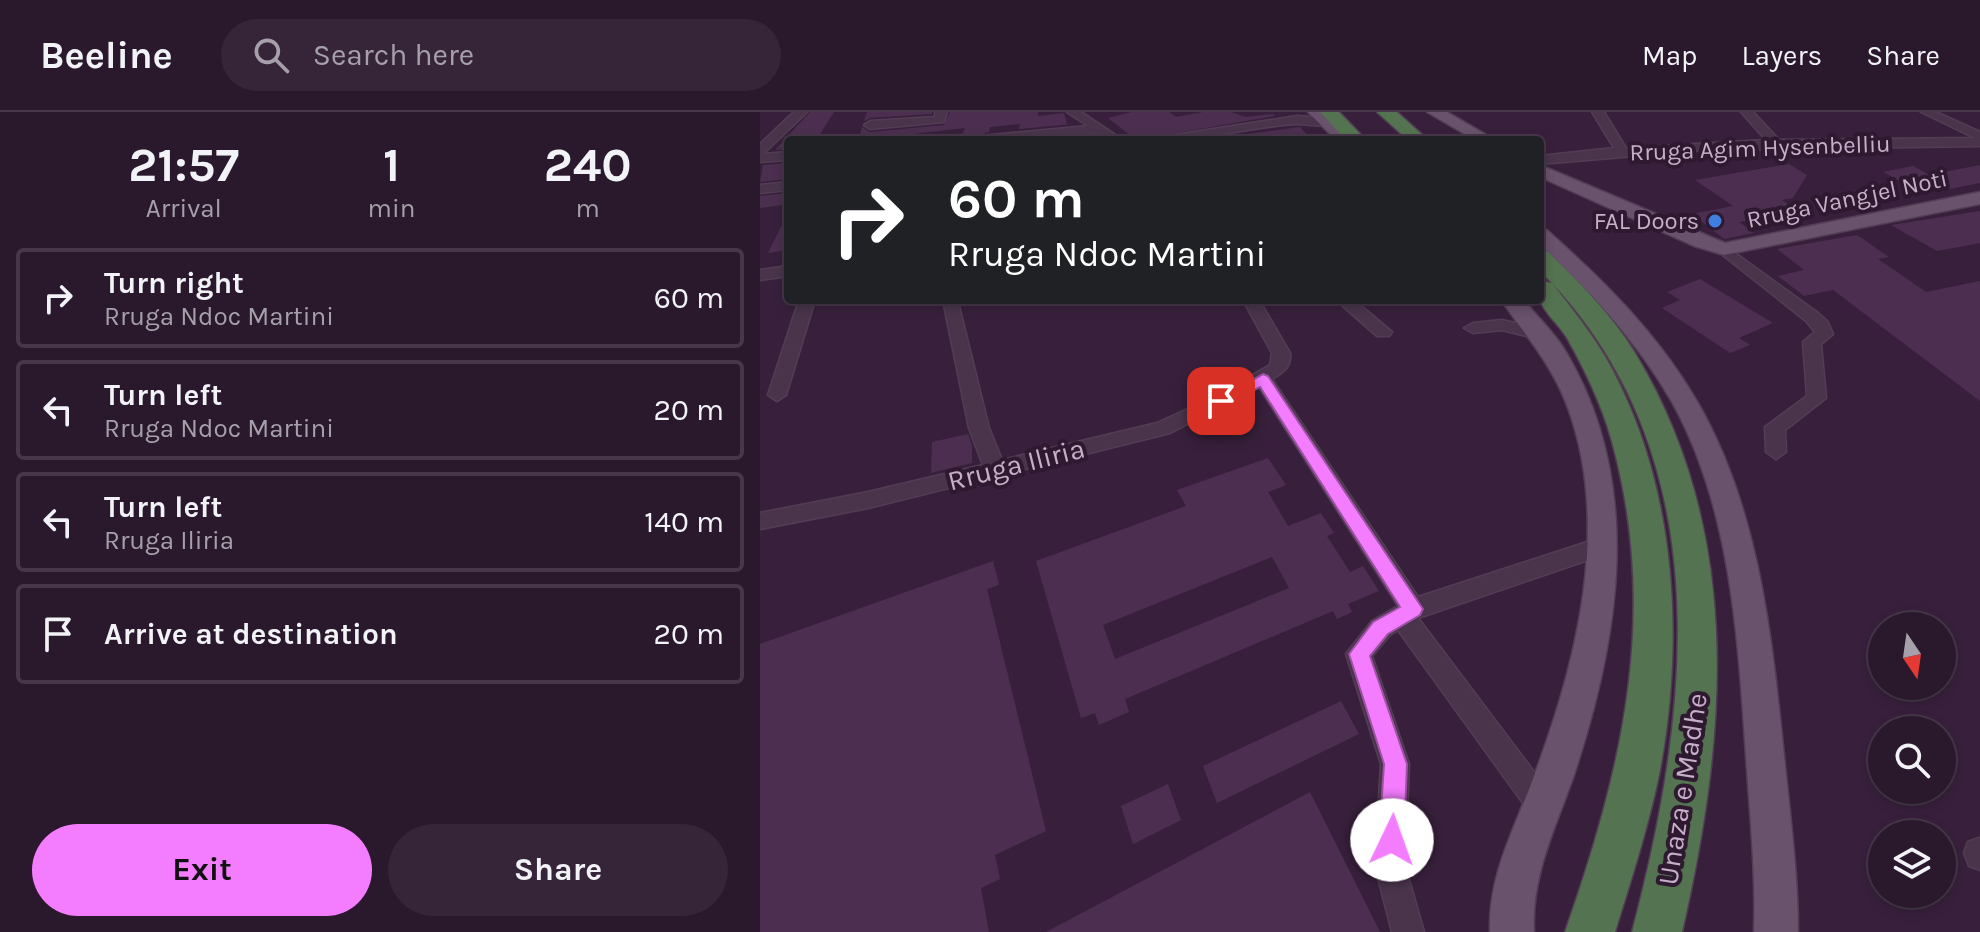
<!DOCTYPE html>
<style>
:root{--surface:#2a182d;--page:#362539;--text:#f1f3f6;--muted:#a5a0aa;--line:#463749;--accent:#f47dff}
body{margin:0;font-family:Karla,sans-serif;background:var(--page);color:var(--text);height:100vh;display:flex;flex-direction:column;font-size:30px;white-space:nowrap}
*{box-sizing:border-box;margin:0}
p{font-size:26px;color:var(--muted)}
.icon{flex:none;width:44px;height:44px;fill:none;stroke:currentColor;stroke-width:2;stroke-linecap:round;stroke-linejoin:round}
.map{position:relative;flex:1;overflow:hidden}
.side{display:flex;flex-direction:column;background:var(--surface);width:760px}
.side>*{flex:none}
.hud{position:absolute;left:24px;top:24px;width:760px;height:168px;border-radius:8px;box-shadow:0 4px 12px #0003,0 0 0 2px var(--line);background:#202124;color:#fff;overflow:hidden}
.needle{width:52px;rotate:167deg}
.fabs{position:absolute;left:1108px;top:500px;display:grid;gap:16px}
.fabs a{display:grid;place-items:center;width:88px;height:88px;border-radius:50%;background:var(--surface);box-shadow:0 4px 12px #0003,0 0 0 2px var(--line);font-size:40px}
.pin{position:absolute;display:grid;place-items:center;width:68px;height:68px;color:#fff;margin:-34px;border-radius:16px;box-shadow:0 4px 12px #0006}
.me{position:absolute;width:88px;margin:-44px;rotate:3deg;stroke-linejoin:round;filter:drop-shadow(0 0 6px #0008)}
.turn{display:flex;align-items:center;gap:28px;height:168px;padding:0 32px;font-size:36px}
.turn .icon{width:104px;height:104px;stroke-width:2.5}
.turn b{display:block;font-size:56px;line-height:68px}
.eta{display:flex;justify-content:space-evenly;align-items:center;height:136px;text-align:center}
.eta b{font-size:48px;font-weight:700;line-height:56px}
.primary-button{display:flex;gap:16px;margin-top:auto;padding:16px 32px}
.primary-button a{flex:1;height:92px;border-radius:48px;background:var(--accent);color:#111;font-size:32px;font-weight:700;line-height:92px;text-align:center}
.primary-button a+a{background:var(--page);color:var(--text)}
ul{padding:0;list-style:none}
li{display:flex;align-items:center;gap:24px;height:100px;margin:0 16px 12px;padding:0 16px;border:4px solid var(--line);border-radius:8px}
li div{flex:1}
li b{display:block;font-size:30px}
li em{font-style:normal}
header{display:flex;align-items:center;gap:48px;box-sizing:border-box;height:112px;padding:0 40px;background:var(--surface);border-bottom:2px solid var(--line)}
header strong{font-size:38px}
nav{display:flex;gap:44px;margin-inline-start:auto;font-size:28px}
.search{width:560px;height:72px;background:var(--page);display:flex;align-items:center;gap:20px;box-sizing:border-box;padding:0 28px;border-radius:44px;color:var(--muted);font-size:30px}
main{display:flex;flex:1;min-height:0}
.map>svg:first-child{display:block}
.building{fill:#4c2f50;fill-rule:evenodd}
.lines{fill:none;stroke-linecap:round;stroke-linejoin:round}
.minor-casing{stroke:#533d55;stroke-width:3}
.major-casing{stroke:#533d55;stroke-width:3}
.highway-casing{stroke:#513c54;stroke-width:3}
.minor{fill:#49344c;fill-rule:evenodd}
.major{fill:#69526c;fill-rule:evenodd}
.highway{fill:#547350;fill-rule:evenodd}
.route{fill:#f47dff;stroke:#9f51a6;stroke-width:2}
.shop-dot{fill:#3f7fe0;stroke:#2e1931;stroke-width:3}
.labels{text-anchor:middle;stroke-width:8;stroke-linejoin:round;paint-order:stroke}
.far-street-label{font-size:24px;fill:#c6afc8;stroke:#2e1931}
.far-poi-label{font-size:24px;fill:#c6afc8;stroke:#2e1931;text-anchor:end}
.street-label{font-size:28px;fill:#c6afc8;stroke:#2e1931}
</style>
<header>
<strong>Beeline</strong>
<div class="search"><svg class="icon" aria-label="search" viewBox="0 0 24 24"><circle cx="10" cy="10" r="6"/><path d="M15 15l6 6"/></svg>Search here</div>
<nav><a>Map</a><a>Layers</a><a>Share</a></nav>
</header>
<main>
<section class="side">
<div class="eta">
<div><b>21:57</b><p>Arrival</p></div>
<div><b>1</b><p>min</p></div>
<div><b>240</b><p>m</p></div>
</div>
<ul>
<li><svg class="icon" aria-label="right" viewBox="0 0 24 24"><path d="M7 20v-9h11M14 6l5 5-5 5"/></svg><div><b>Turn right</b><p>Rruga Ndoc Martini</p></div><em>60 m</em></li>
<li><svg class="icon" aria-label="left" viewBox="0 0 24 24"><path d="M17 20v-9H6M10 6l-5 5 5 5"/></svg><div><b>Turn left</b><p>Rruga Ndoc Martini</p></div><em>20 m</em></li>
<li><svg class="icon" aria-label="left" viewBox="0 0 24 24"><path d="M17 20v-9H6M10 6l-5 5 5 5"/></svg><div><b>Turn left</b><p>Rruga Iliria</p></div><em>140 m</em></li>
<li><svg class="icon" aria-label="arrive" viewBox="0 0 24 24"><path d="M6 21V4h12l-3 4 3 4H6"/></svg><div><b>Arrive at destination</b></div><em>20 m</em></li>
</ul>
<div class="primary-button"><a>Exit</a><a>Share</a></div>
</section>
<div class="map">
<svg width="1220" height="820" viewBox="0 0 1220 820">
<rect width="100%" height="100%" fill="#38203c"/>
<g class="building">
<polygon points="50,0 74,0 57,27 28,28 28,37 15,38"/>
<polygon points="107,0 172,0 172,2 110,6 104,9"/>
<polygon points="190,0 278,0 278,4 304,1 307,12 313,12 259,17 260,12 230,15 229,20 202,28 200,28 205,16 161,21 154,22 153,28 101,28 103,25 99,25 102,15 110,20 184,13"/>
<polygon points="372,0 409,0 416,5 443,0 471,0 486,5 513,2 515,4 376,28 348,6"/>
<polygon points="540,15 552,28 505,28 504,24 467,28 466,25"/>
<polygon points="28,51 28,67 0,70 3,53"/>
<polygon points="1029,52 1047,63 1033,86 1022,88 1038,99 979,110 994,121 964,127 932,102 973,94 935,68"/>
<polygon points="1220,53 1220,71 1179,79 1160,68 1144,71 1123,60 1153,54 1169,63"/>
<polygon points="28,81 28,92 0,96 0,84"/>
<polygon points="1220,99 1220,131 1177,139 1131,113"/>
<polygon points="28,101 28,138 8,141"/>
<polygon points="1097,123 1129,145 1118,147 1166,180 1220,169 1220,289 1073,178 1044,184 1018,164 1044,158 1017,137"/>
<polygon points="940,167 1013,211 979,226 990,233 970,241 902,196 920,188 907,180"/>
<polygon points="208,322 212,333 212,351 171,361 172,330"/>
<path d="M508,346L526,373L508,380L528,414L561,401L574,421L567,424L590,460L603,454L619,479L588,492L592,500L577,507L573,499L365,587L369,600L339,613L335,601L321,606L276,449L426,394L417,378ZM512,445L529,476L355,547L343,513Z"/>
<polygon points="233,449 239,473 227,477 286,719 235,743 240,767 221,776 229,820 0,820 0,532"/>
<polygon points="581,589 599,622 457,691 443,654"/>
<polygon points="408,672 421,708 373,732 361,694"/>
<polygon points="550,680 620,820 286,820"/>
</g>
<g class="lines">
<g class="minor-casing">
<g id="minor">
<polygon points="34,0 47,0 3,42 28,40 28,48 0,50 0,32"/>
<polygon points="175,0 187,0 184,10 110,17 104,13 110,9 175,5"/>
<polygon points="307,0 321,0 363,28 349,28 337,21 260,28 215,28 221,24 328,14"/>
<polygon points="832,0 844,0 866,36 1006,28 981,0 993,0 1019,28 1215,26 1161,0 1176,0 1220,20 1220,34 944,38 780,52 780,44 854,36"/>
<path d="M537,4L566,6L572,10C562,17 547,11 535,12C490,15 447,28 402,28L408,24Z"/>
<polygon points="28,70 28,78 0,81 0,73"/>
<polygon points="964,133 1058,201 1067,209 1073,222 1061,232 1066,286 1025,318 1026,340 1016,347 1006,340 1005,315 1047,284 1043,230 1055,220 1046,209 959,140 957,137"/>
<polygon points="28,154 28,164 0,168 0,158"/>
<polygon points="39,188 55,188 26,283 17,289 8,283"/>
<path d="M183,188L198,190L229,316L242,348L397,311L454,285L510,253L512,241L483,188H499L530,241C532,254 523,261 512,267L658,485L827,430L853,431L856,437L853,443L828,448L658,506L793,685L798,695L793,705L783,710L773,705L638,518L630,523L612,544L649,652L645,754L664,820H632L615,754L621,652L586,542L612,509L638,494L499,275L410,321L108,396L0,417V401L108,380L223,353L209,316Z"/>
<polygon points="576,188 594,188 632,220 629,224 617,224"/>
<polygon points="742,208 785,218 788,222 779,227 742,218 713,221 704,216 713,211"/>
<polygon points="1219,726 1220,726 1220,758 1209,754 1204,741 1208,730"/>
</g>
</g>
<g class="major-casing">
<g id="major">
<polygon points="548,0 565,0 594,28 576,28"/>
<polygon points="667,0 687,0 735,28 715,28"/>
<polygon points="780,53 965,131 1220,80 1220,92 964,143 934,134 780,65"/>
<path d="M780,116L787,118C845,170 899,223 938,291C999,397 1012,525 1024,644C1030,703 1038,761 1038,820H994C996,761 990,703 986,644C978,526 971,396 912,290C877,229 831,180 780,133Z"/>
<path d="M741,188H764C777,205 795,221 806,240C884,372 860,524 814,663C796,715 771,763 774,820H730C728,763 755,716 774,664C817,550 851,414 808,296C793,254 766,224 741,188Z"/>
</g>
</g>
<g class="highway-casing">
<g id="highway">
<polygon points="560,0 579,0 606,28 586,28"/>
<polygon points="617,0 637,0 668,28 648,28"/>
<path d="M780,138L788,140C820,171 852,203 875,241C984,422 967,623 922,820H872C930,601 960,351 792,171C817,203 842,234 859,271C917,389 924,535 899,663C888,716 871,768 855,820H805C863,655 900,500 851,326C841,291 825,258 807,226C800,214 783,199 780,188C779,182 780,175 780,169L792,171L780,159Z"/>
</g>
</g>
<use href="#minor" class="minor"/>
<use href="#major" class="major"/>
<use href="#highway" class="highway"/>
</g>
<polygon class="route" points="503,262 508,264 663,497 660,503 628,522 610,544 647,652 644,728 640,737 632,741 623,737 619,728 624,652 589,542 613,510 640,495 500,275 467,293 461,294 454,289"/>
<circle class="shop-dot" cx="955" cy="109" r="8"/>
<g class="labels">
<g class="far-street-label">
<text transform="translate(1000 36) rotate(-2)" y="8">Rruga Agim Hysenbelliu</text>
<text transform="translate(1087 87) rotate(-12)" y="8">Rruga Vangjel Noti</text>
</g>
<g class="far-poi-label">
<text x="939" y="117">FAL Doors</text>
</g>
<g class="street-label">
<text transform="translate(256 352) rotate(-14)" y="10">Rruga Iliria</text>
<text transform="translate(922 677) rotate(-81)" y="10">Unaza e Madhe</text>
</g>
</g>
</svg>
<div class="fabs">
<a><svg class="needle" viewBox="-14 -14 28 28"><path d="M0-13l5 13h-10z" fill="#e53935"/><path d="M0 13l5-13h-10z" fill="#a5a0aa"/></svg></a>
<a><svg class="icon" aria-label="search" viewBox="0 0 24 24"><circle cx="10" cy="10" r="6"/><path d="M15 15l6 6"/></svg></a>
<a><svg class="icon" aria-label="layers" viewBox="0 0 24 24"><path d="M12 4l9 5-9 5-9-5zM3 14l9 5 9-5"/></svg></a>
</div>
<div class="pin" style="left:461px;top:289px;background:#d93025"><svg class="icon" aria-label="arrive" viewBox="0 0 24 24"><path d="M6 21V4h12l-3 4 3 4H6"/></svg></div>
<svg class="me" style="left:632px;top:728px" viewBox="-20 -20 40 40"><circle r="19" fill="#fff"/><path d="M0-13L10 11 0 6-10 11z" fill="#f47dff"/></svg>
<div class="hud">
<div class="turn"><svg class="icon" aria-label="right" viewBox="0 0 24 24"><path d="M7 20v-9h11M14 6l5 5-5 5"/></svg><div><b>60 m</b>Rruga Ndoc Martini</div></div>
</div>
</div>
</main>
